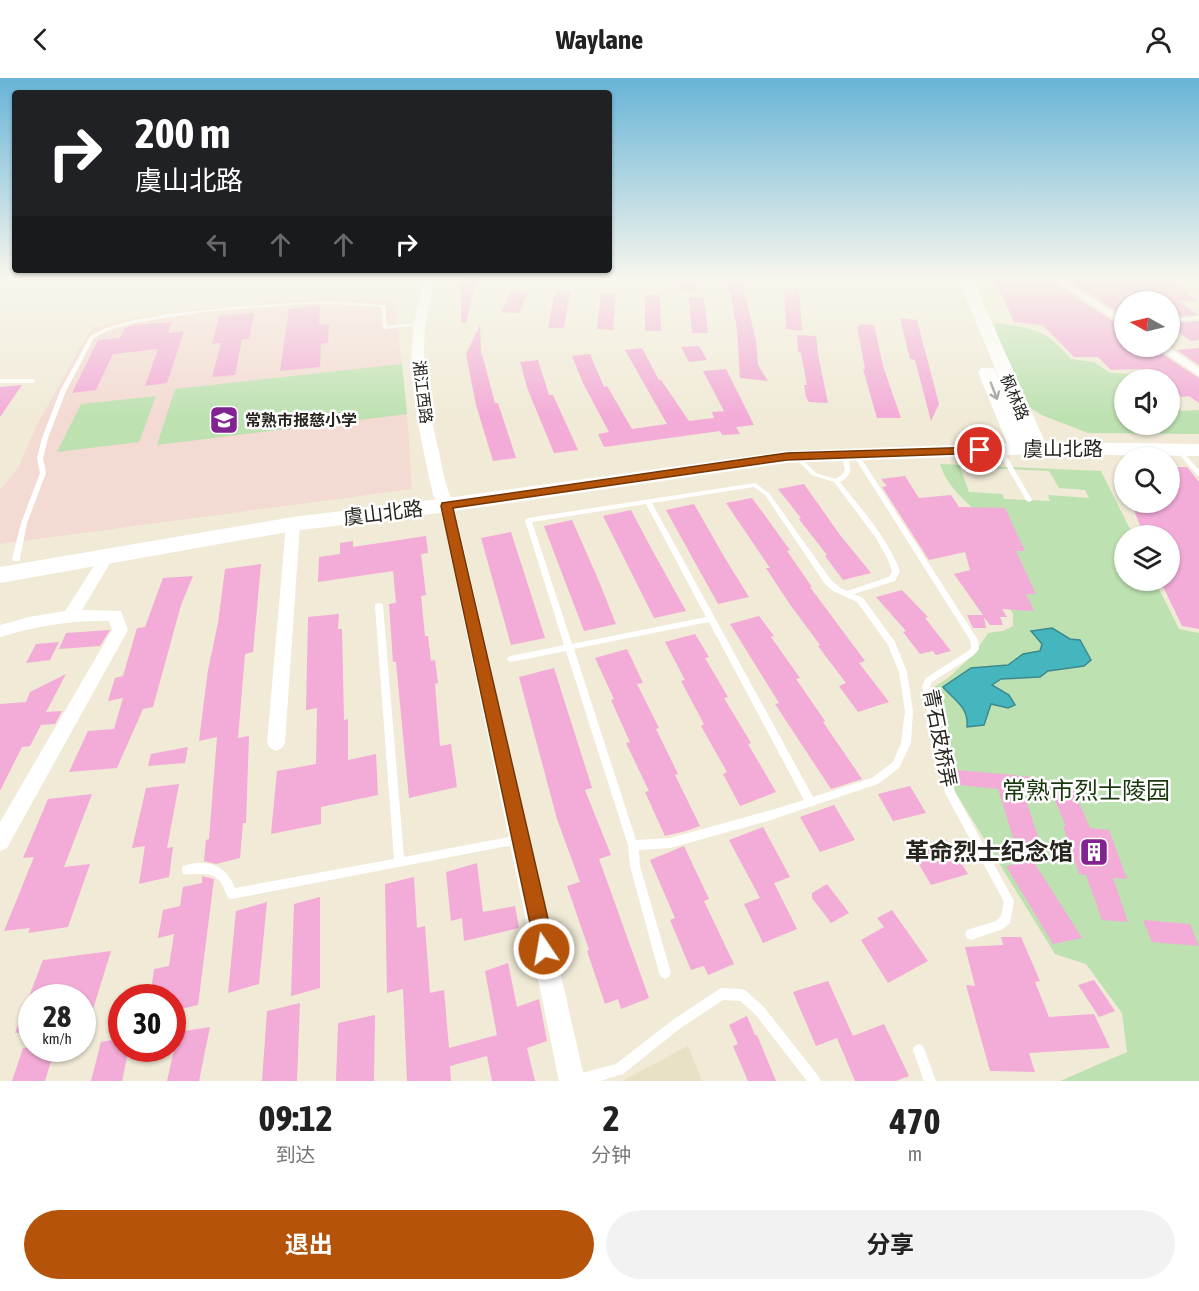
<!DOCTYPE html>
<html lang="zh">
<meta charset="utf-8">
<style>
:root{--surface:#fff;--page:#f2f2f2;--text:#222;--muted:#767676;--accent:#b45309}
body{margin:0;font-family:"Asap Condensed","Noto Sans SC",sans-serif;background:var(--page);color:var(--text);height:100vh;display:flex;flex-direction:column;font-size:22px;white-space:nowrap}
*{box-sizing:border-box;margin:0}
p{font-size:20px;color:var(--muted)}
.icon{flex:none;width:33px;height:33px;fill:none;stroke:currentColor;stroke-width:2;stroke-linecap:round;stroke-linejoin:round}
.map{position:relative;height:1003px;overflow:hidden}
.drawer{display:flex;flex-direction:column;background:var(--surface);flex:1}
.drawer>*{flex:none}
.top-card{position:absolute;left:12px;top:12px;width:600px;height:183px;border-radius:6px;box-shadow:0 2px 4px #0004;background:#202124;color:#fff;overflow:hidden}
.needle{width:39px;rotate:278deg}
.tools{position:absolute;left:1114px;top:213px;display:grid;gap:12px}
.tools a{display:grid;place-items:center;width:66px;height:66px;border-radius:50%;background:var(--surface);box-shadow:0 2px 4px #0004;font-size:30px}
.speed{position:absolute;left:18px;top:906px;display:flex;gap:12px;font-size:30px;font-weight:700;text-align:center}
.speed>*{display:grid;place-content:center;width:78px;height:78px;border-radius:50%;background:var(--surface);box-shadow:0 2px 4px #0004;line-height:1}
.speed small{font-size:15px;font-weight:400}
.speed .limit{border:9px solid #d22;background:#fff;color:#111}
.pin{position:absolute;display:grid;place-items:center;width:51px;height:51px;color:#fff;margin:-26px;border:3px solid #fff;border-radius:50%;box-shadow:0 2px 6px #0007}
.me{position:absolute;width:66px;margin:-33px;rotate:348deg;stroke-linejoin:round;filter:drop-shadow(0 0 4px #0008)}
.turn{display:flex;align-items:center;gap:21px;height:126px;padding:0 24px;font-size:27px}
.turn .icon{width:78px;height:78px;stroke-width:2.5}
.turn b{display:block;font-size:42px;line-height:51px}
.lanes{display:flex;align-items:center;height:57px;padding:0 24px;background:#0003;justify-content:center;gap:30px;direction:ltr}
.lanes .off{opacity:.35}
.eta{display:flex;justify-content:space-evenly;align-items:center;height:102px;text-align:center}
.eta b{font-size:36px;font-weight:700;line-height:42px}
.button{display:flex;gap:12px;margin-top:auto;padding:12px 24px}
.button a{flex:1;height:69px;border-radius:36px;background:var(--accent);color:#fff;font-size:24px;font-weight:700;line-height:69px;text-align:center}
.button a+a{background:var(--page);color:var(--text)}
header{display:flex;justify-content:space-between;align-items:center;height:78px;padding:0 24px;background:var(--surface);font-size:27px;font-weight:700}
.map>svg:first-child{display:block}
.built{fill:#e9e1c6}
.education{fill:#f3dad2}
.green{fill:#bde1b1;fill-rule:evenodd}
.water{fill:#45b5be;stroke:#3c8a8e;stroke-width:1.5}
.building{fill:#f3abd7}
.lines{fill:none;stroke-linecap:round;stroke-linejoin:round}
.service{fill:#fff;fill-rule:evenodd}
.minor{fill:#fff;fill-rule:evenodd}
.tertiary{fill:#fff;fill-rule:evenodd}
.primary{fill:#fff;fill-rule:evenodd}
.oneway{stroke:#9e9d9a}
.route{fill:#b45309;stroke:#753606;stroke-width:1.5}
.labels{text-anchor:middle;stroke-width:5;stroke-linejoin:round;paint-order:stroke}
.far-street-label{font-size:16px;fill:#27251e;stroke:#fff}
.far-poi-label{font-size:16px;font-weight:bold;fill:#27251e;stroke:#fff;text-anchor:start}
.street-label{font-size:20px;fill:#27251e;stroke:#fff}
.near-park-label{font-size:24px;fill:#1a380d;stroke:#fff}
.near-poi-label{font-size:24px;font-weight:bold;fill:#27251e;stroke:#fff;text-anchor:end}
</style>
<header><svg class="icon" aria-label="back" viewBox="0 0 24 24"><path d="M15 5l-7 7 7 7"/></svg>Waylane<svg class="icon" aria-label="person" viewBox="0 0 24 24"><circle cx="12" cy="8" r="4"/><path d="M4 21q1-7 8-7t8 7"/></svg></header>
<div class="map">
<svg width="1199" height="1003" viewBox="0 0 1199 1003">
<rect width="100%" height="100%" fill="#f0ead7"/>
<polygon class="built" points="688,968 702,1003 622,1003"/>
<polygon class="education" points="325,219 395,223 407,336 412,411 0,466 0,412 18,390 37,347 85,261 94,250 116,243 175,234"/>
<g class="green">
<path d="M994,245C1033,250 1045,251 1071,281L1094,284L1110,295L1131,296L1139,301L1125,302V346H1170V325L1182,333L1199,332V356L1088,355L1044,338L1030,330L1018,307L998,262Z"/>
<polygon points="402,286 407,336 157,367 175,311"/>
<polygon points="156,318 139,364 57,374 81,326"/>
<path d="M940,386L1101,393L1133,457L1125,458V502L1155,503L1179,551L1199,555V1003H1060L1127,974L1122,935L1086,886L1055,876L954,712L931,611L948,600L975,575L988,555L1003,553L1013,548V536L982,478V440C966,422 947,410 940,386ZM960,389L1049,393L1059,410L1085,412L1089,420L1048,417L1050,423L1004,421L1002,416L969,414ZM1052,550L1070,561L1080,562L1084,588L1048,593L1039,599L1001,601L992,607L1009,617L1008,630L991,626L986,639H968L963,628L1023,576L1040,573L1042,566L1032,554Z"/>
</g>
<path class="water" d="M1052,550L1070,561L1080,562L1091,582L1084,588L1048,593L1040,599L1001,601L992,607L1009,617L1015,627L1008,630L991,626L984,647L967,649C969,629 955,623 943,609L971,590L1008,587L1023,576L1040,573L1042,566L1031,553Z"/>
<g class="building">
<polygon points="461,200 477,200 466,245 461,245"/>
<polygon points="680,200 697,200 698,213 681,212"/>
<polygon points="725,200 741,200 756,263 758,287 768,303 740,300 737,251 730,214 727,214"/>
<polygon points="994,200 1010,200 1013,206 1052,203 1125,251 1125,268 1141,268 1149,275 1159,274 1199,300 1199,325 1189,318 1182,319 1170,311 1170,302 1157,302 1142,291 1111,292 1098,279 1074,279 1043,247 1014,244"/>
<polygon points="1167,200 1198,223 1179,223 1198,237 1170,239 1170,224 1125,224 1125,239 1068,202"/>
<polygon points="784,211 799,211 802,253 786,251"/>
<polygon points="511,213 528,214 519,235 501,234"/>
<polygon points="555,214 570,214 564,250 548,250"/>
<polygon points="601,215 616,216 613,252 597,251"/>
<polygon points="645,217 660,217 661,253 645,253"/>
<polygon points="689,219 704,219 708,255 692,255"/>
<polygon points="320,228 319,247 329,246 328,265 321,266 320,289 280,293 289,231"/>
<polygon points="254,235 249,261 242,261 235,297 212,299 221,265 212,266 219,238"/>
<polygon points="900,240 917,242 939,326 931,343 915,282 910,281"/>
<polygon points="1199,243 1199,262 1191,263 1170,248 1170,245"/>
<polygon points="172,244 168,255 184,253 167,305 145,308 158,271 113,276 96,312 72,315 98,262 120,260 125,250 134,247"/>
<polygon points="860,246 874,247 883,288 901,340 877,340 863,291 865,291 857,248 860,248"/>
<polygon points="480,247 481,278 482,276 495,325 498,325 516,380 493,383 476,327 466,276"/>
<polygon points="797,257 816,258 818,276 828,325 809,324 806,319 804,307 807,307 801,275 798,274"/>
<polygon points="699,268 707,282 689,284 681,269"/>
<polygon points="642,270 659,302 661,302 689,343 714,340 712,334 724,333 703,293 726,291 754,347 736,349 740,356 722,357 720,353 604,369 598,356 609,354 583,305 572,278 590,276 604,309 607,308 632,351 667,346 625,272"/>
<polygon points="1199,270 1199,287 1177,272"/>
<polygon points="538,282 549,317 553,317 578,372 554,375 528,312 520,284"/>
<polygon points="22,307 0,339 0,309"/>
<polygon points="1170,389 1187,389 1199,404 1199,551 1182,548 1160,502 1170,502 1170,458 1144,458 1131,424 1170,424"/>
<polygon points="905,398 919,420 951,417 959,429 1005,430 1025,473 1016,473 1036,516 1026,516 1034,533 1002,531 1007,539 1000,539 1003,547 990,547 984,539 986,550 973,550 967,537 983,537 954,496 970,492 965,474 929,482 882,409 887,408 881,401"/>
<polygon points="804,406 840,457 871,495 843,502 825,478 827,477 799,441 801,440 778,411"/>
<polygon points="752,420 790,472 787,473 812,509 810,509 865,583 859,585 889,624 858,634 839,608 846,605 818,568 820,567 791,528 766,490 770,490 726,425"/>
<polygon points="694,426 726,482 749,519 718,526 666,432"/>
<polygon points="631,432 651,470 686,533 654,540 603,438"/>
<polygon points="572,442 598,501 616,546 584,553 544,448"/>
<polygon points="511,454 545,560 511,567 481,460"/>
<polygon points="426,458 428,475 421,476 426,517 421,518 425,558 428,558 431,583 435,582 438,605 435,606 440,668 451,666 457,709 409,720 396,584 393,584 389,526 396,525 393,493 318,504 319,479 340,476 340,465 353,463 353,469"/>
<polygon points="261,486 253,574 245,576 238,660 249,658 246,745 243,745 240,780 216,786 204,783 206,762 209,761 217,659 199,663 208,592 218,545 225,491"/>
<polygon points="193,498 181,527 153,629 143,631 117,690 69,694 88,653 114,651 123,620 108,623 115,600 123,598 137,550 145,549 163,500"/>
<polygon points="902,512 928,539 925,540 951,573 936,577 933,573 920,576 903,554 906,553 876,519"/>
<polygon points="339,536 338,551 342,551 344,642 348,641 348,682 376,676 378,717 321,729 321,746 271,756 277,693 316,686 317,630 306,632 308,539"/>
<polygon points="759,538 774,558 771,559 800,600 796,601 825,643 823,644 862,701 831,711 775,626 779,625 730,546"/>
<polygon points="110,552 100,568 59,571 66,555"/>
<polygon points="695,556 709,579 705,580 728,619 724,620 751,665 748,666 776,714 740,728 723,696 727,694 701,648 704,646 681,603 685,602 665,564"/>
<polygon points="59,564 50,582 26,585 36,566"/>
<polygon points="627,571 643,605 637,606 659,650 656,651 678,696 675,697 700,748 686,753 665,758 645,714 649,713 626,665 630,664 611,622 614,621 595,580"/>
<polygon points="554,590 592,710 585,712 611,777 599,781 649,920 621,931 618,921 605,926 587,873 589,872 567,808 580,804 557,741 519,599"/>
<polygon points="66,596 46,634 62,633 55,646 41,647 30,668 22,669 0,713 0,626 26,624 30,614"/>
<polygon points="188,669 185,685 148,688 151,676"/>
<polygon points="957,692 1033,699 1037,715 1023,713 1044,777 1028,775 1082,860 1053,866 1006,788 1021,785 998,711 960,707"/>
<polygon points="179,706 167,770 173,769 169,799 139,806 145,768 132,770 146,710"/>
<polygon points="910,708 926,735 893,743 878,716"/>
<polygon points="1049,708 1072,709 1090,750 1109,752 1127,801 1113,800 1128,844 1102,842 1086,797 1079,796 1063,748 1066,748"/>
<polygon points="92,716 64,789 90,786 68,849 28,855 30,850 4,853 34,779 23,780 48,721"/>
<polygon points="834,727 855,762 820,774 800,739"/>
<polygon points="763,749 790,799 774,805 797,851 763,865 744,826 760,820 729,762"/>
<polygon points="946,761 968,796 931,807 910,771"/>
<polygon points="684,768 709,821 704,823 734,886 708,897 704,888 691,892 670,842 675,840 650,782"/>
<polygon points="477,785 483,834 515,828 519,850 464,863 462,840 451,843 446,794"/>
<polygon points="202,798 214,801 198,927 172,933 172,920 150,920 154,891 169,888 174,856 158,860 163,832 180,828 183,809 202,805"/>
<polygon points="414,799 417,850 425,848 430,915 444,912 449,970 497,957 485,893 508,885 517,929 539,921 547,963 527,970 535,1003 492,1003 487,978 450,988 451,1003 407,1003 403,911 387,915 385,806"/>
<polygon points="827,806 849,835 831,845 812,820 812,815"/>
<polygon points="320,819 320,910 291,918 294,826"/>
<polygon points="267,824 259,906 228,915 236,833"/>
<polygon points="892,832 928,883 888,905 861,862 884,849 877,840"/>
<polygon points="1143,842 1190,846 1199,868 1152,864"/>
<polygon points="1001,859 1021,859 1040,903 1035,904 1049,939 1094,936 1110,970 1029,975 1035,994 990,993 966,907 975,908 965,869 1003,867"/>
<polygon points="111,873 86,954 82,954 82,920 32,920 32,953 15,955 43,882"/>
<polygon points="1094,902 1115,933 1099,939 1078,907"/>
<polygon points="828,903 853,958 884,946 909,998 896,1003 855,1003 837,960 816,968 793,914"/>
<polygon points="300,925 297,1003 262,1003 267,933"/>
<polygon points="375,937 374,1003 336,1003 338,945"/>
<polygon points="747,938 755,957 757,957 776,1003 748,1003 733,968 738,966 729,947"/>
<polygon points="210,949 199,1003 167,1003 178,954"/>
<polygon points="118,961 119,963 122,963 122,970 129,970 122,1003 91,1003 101,964"/>
<polygon points="23,970 55,970 45,1003 12,1003"/>
</g>
<g class="lines">
<g class="service">
<polygon points="403,200 407,200 401,207 426,208 428,209 426,210 395,209 395,207"/>
<polygon points="328,223 385,227 387,248 418,245 420,246 418,247 385,251 383,250 381,229 335,226 307,226 204,234 134,245 109,252 94,260 66,313 48,360 43,380 46,395 27,445 20,481 19,483 13,483 12,481 21,445 40,395 37,380 42,360 60,313 90,258 106,250 134,242 167,236 242,228"/>
<polygon points="1199,239 1199,241 1170,243 1170,241"/>
<polygon points="0,301 33,301 36,303 33,305 0,305"/>
<polygon points="1000,370 1003,372 1032,422 1031,423 1029,424 1026,422 997,372"/>
<polygon points="1178,370 1180,371 1199,392 1199,398 1197,397 1176,373 1176,371"/>
<path d="M844,375L847,377C851,392 854,395 840,404C862,432 887,459 900,493L895,503L854,516L863,520L895,564L907,594L913,633L911,665L899,690L878,706L815,727L811,729H809L768,743L670,770L639,772L640,788L671,895L669,899L665,901L661,899L659,895L630,788L628,767L566,573L511,584L508,583L507,581L508,579L511,578L564,567L525,442L528,440L755,405L769,415L831,502L839,509L847,513L889,499L892,493L888,482L876,460L834,404L812,397L794,379L797,377L799,378L816,395L835,401L843,396L845,391L841,377ZM754,409L765,417L825,506L833,513L857,524L888,567L899,594L905,633L901,665L893,684L872,700L813,719L652,425ZM646,426L706,539L572,566L532,444ZM709,544L804,722L768,733L670,760L636,762L574,571Z"/>
<polygon points="856,375 859,377 978,562 979,571 974,577 932,604 930,608 955,714 1014,823 1010,845 1003,851 971,862 967,860 965,856 967,852 996,843 1001,838 1004,824 945,715 922,608 926,600 968,573 971,570 970,562 853,377"/>
<path d="M379,525L382,526L383,528L404,779L519,757L523,759L524,762L523,765L232,821L228,820C222,804 218,795 199,796C193,796 189,797 183,796L182,792L183,788C207,780 226,787 235,810L394,781L375,528L376,526Z"/>
<polygon points="721,910 742,911 746,913 763,928 819,999 821,1003 807,1003 755,936 740,923 723,922 682,949 623,996 600,1003 568,1003 570,999 574,997 616,986 674,941"/>
<polygon points="919,966 923,968 936,1003 924,1003 913,972 915,968"/>
</g>
<g class="minor">
<polygon points="1052,200 1061,200 1125,242 1125,249"/>
<polygon points="1154,268 1167,268 1199,290 1199,298"/>
<polygon points="447,423 454,427 585,1003 559,1003 440,427"/>
<polygon points="293,442 300,446 285,665 282,670 276,673 270,670 267,665 286,446"/>
<path d="M108,472L115,477L82,532L121,533L128,552L7,770L0,773V744L112,552L109,543C71,542 36,548 0,559V547L29,539L65,533L103,474Z"/>
</g>
<path class="tertiary" d="M427,200H437C415,257 425,315 439,374C443,392 445,411 455,427L447,432L441,431L433,417C418,345 397,271 427,200Z"/>
<polygon class="primary" points="958,200 972,200 1045,364 1199,366 1199,378 1038,376 787,385 447,434 293,453 0,505 0,489 293,439 447,420 787,373 1007,365 978,294 981,290 993,290 996,294 1021,353"/>
</g>
<defs><path id="oneway-shaft" d="M-6 0H5M1.5-3L5.5 0L1.5 3" fill="none" stroke-width="1.6" stroke-linecap="round" stroke-linejoin="round" transform="scale(1.5)"/></defs>
<use class="oneway" href="#oneway-shaft" transform="translate(994 313) rotate(69)"/>
<linearGradient id="sky" x2="0" y2="1"><stop stop-color="#67b4d7"/><stop offset="0.59" stop-color="#f8f6ed"/><stop offset="1" stop-color="#f8f6ed" stop-opacity="0"/></linearGradient>
<rect width="1199" height="340" fill="url(#sky)"/>
<polygon class="route" points="980,369 984,370 984,375 787,382 453,430 555,871 552,878 544,881 537,878 441,428 442,425 787,375"/>
<defs>
<g id="school-square" transform="scale(1.5)"><rect x="-9" y="-9" width="18" height="18" rx="4" fill="#812490" stroke="#fff"/><path d="M0-5L7-2L0 1L-7-2ZM-4 1L0 2.5L4 1V4Q0 6-4 4Z" fill="#fff"/></g>
<g id="building-square" transform="scale(1.5)"><rect x="-9" y="-9" width="18" height="18" rx="4" fill="#812490" stroke="#fff"/><path d="M-4-6H4V6H1V3H-1V6H-4ZM-2.5-4.3h1.7v1.8h-1.7ZM.8-4.3h1.7v1.8H.8ZM-2.5-1h1.7V.8h-1.7ZM.8-1h1.7V.8H.8Z" fill="#fff"/></g>
</defs>
<g fill-rule="evenodd">
<use href="#school-square" x="224" y="342"/>
<use href="#building-square" x="1094" y="774"/>
</g>
<g class="labels">
<g class="far-street-label">
<text transform="translate(423 314) rotate(83)" y="6">湘江西路</text>
<text transform="translate(1015 319) rotate(67)" y="6">枫林路</text>
</g>
<g class="far-poi-label">
<text x="245" y="348">常熟市报慈小学</text>
</g>
<g class="street-label">
<text x="1063" y="378">虞山北路</text>
<text transform="translate(383 435) rotate(-7)" y="7">虞山北路</text>
<text transform="translate(940 660) rotate(79)" y="7">青石皮桥弄</text>
</g>
<g class="near-park-label">
<text x="1086" y="721">常熟市烈士陵园</text>
</g>
<g class="near-poi-label">
<text x="1073" y="782">革命烈士纪念馆</text>
</g>
</g>
</svg>
<div class="tools">
<a><svg class="needle" viewBox="-14 -14 28 28"><path d="M0-13l5 13h-10z" fill="#e53935"/><path d="M0 13l5-13h-10z" fill="#767676"/></svg></a>
<a><svg class="icon" aria-label="sound" viewBox="0 0 24 24"><path d="M4 9h4l5-4v14l-5-4H4zM17 9q2 3 0 6"/></svg></a>
<a><svg class="icon" aria-label="search" viewBox="0 0 24 24"><circle cx="10" cy="10" r="6"/><path d="M15 15l6 6"/></svg></a>
<a><svg class="icon" aria-label="layers" viewBox="0 0 24 24"><path d="M12 4l9 5-9 5-9-5zM3 14l9 5 9-5"/></svg></a>
</div>
<div class="speed"><div>28<small>km/h</small></div><div class="limit">30</div></div>
<div class="pin" style="left:980px;top:372px;background:#d93025"><svg class="icon" aria-label="arrive" viewBox="0 0 24 24"><path d="M6 21V4h12l-3 4 3 4H6"/></svg></div>
<svg class="me" style="left:544px;top:871px" viewBox="-20 -20 40 40"><circle r="17" fill="#b45309" stroke="#fff" stroke-width="3"/><path d="M0-11L8 9 0 5-8 9z" fill="#fff"/></svg>
<div class="top-card">
<div class="turn"><svg class="icon" aria-label="right" viewBox="0 0 24 24"><path d="M7 20v-9h11M14 6l5 5-5 5"/></svg><div><b>200 m</b>虞山北路</div></div>
<div class="lanes"><svg class="icon off" aria-label="left" viewBox="0 0 24 24"><path d="M17 20v-9H6M10 6l-5 5 5 5"/></svg><svg class="icon off" aria-label="ahead" viewBox="0 0 24 24"><path d="M12 20V5M6 11l6-6 6 6"/></svg><svg class="icon off" aria-label="ahead" viewBox="0 0 24 24"><path d="M12 20V5M6 11l6-6 6 6"/></svg><svg class="icon" aria-label="right" viewBox="0 0 24 24"><path d="M7 20v-9h11M14 6l5 5-5 5"/></svg></div>
</div>
</div>
<section class="drawer">
<div class="eta">
<div><b>09:12</b><p>到达</p></div>
<div><b>2</b><p>分钟</p></div>
<div><b>470</b><p>m</p></div>
</div>
<div class="button"><a>退出</a><a>分享</a></div>
</section>
